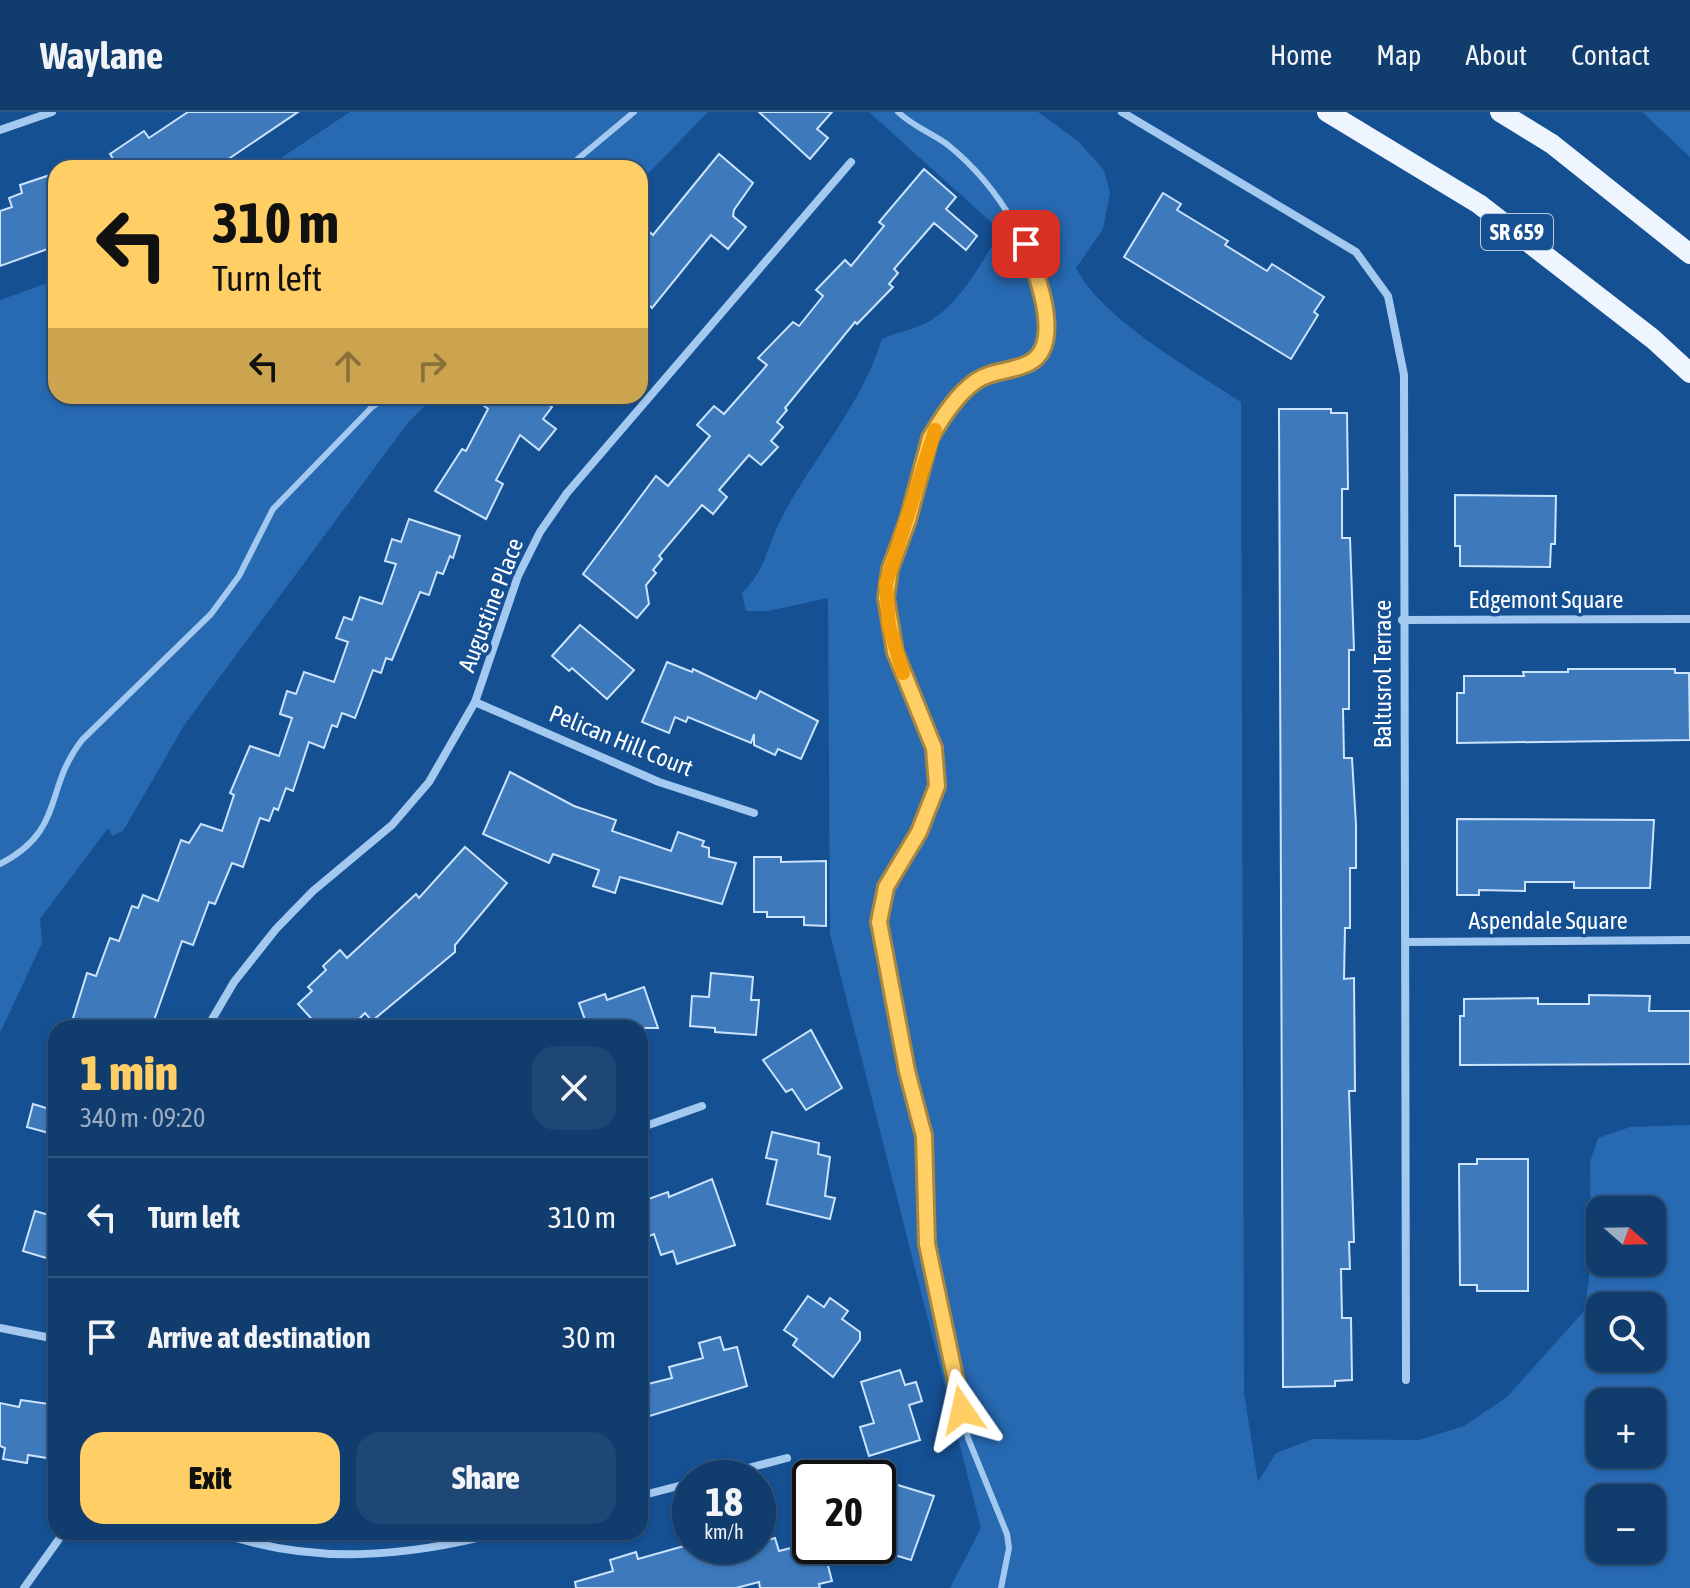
<!DOCTYPE html>
<meta charset="utf-8">
<style>
:root{--surface:#103c6e;--page:#1e4776;--text:#f1f3f6;--muted:#9cadc2;--line:#305681;--accent:#ffce64}
body{margin:0;font-family:"Asap Condensed",sans-serif;background:var(--page);color:var(--text);height:100vh;display:flex;flex-direction:column;font-size:30px;white-space:nowrap}
*{box-sizing:border-box;margin:0}
p{font-size:26px;color:var(--muted)}
.icon{flex:none;width:44px;height:44px;fill:none;stroke:currentColor;stroke-width:2;stroke-linecap:round;stroke-linejoin:round}
.map{position:relative;flex:1;overflow:hidden}
.sheet{position:absolute;left:48px;top:908px;width:600px;height:520px;display:flex;flex-direction:column;background:var(--surface);border-radius:24px;box-shadow:0 2px 6px #0004,0 0 0 2px var(--line)}
.sheet>*{flex:none}
.banner{position:absolute;left:48px;top:48px;width:600px;height:244px;border-radius:24px;box-shadow:0 2px 6px #0004,0 0 0 2px var(--line);background:#ffce64;color:#111;overflow:hidden}
.needle{width:52px;rotate:110deg}
.tools{position:absolute;left:1586px;top:1084px;display:grid;gap:16px}
.tools a{display:grid;place-items:center;width:80px;height:80px;border-radius:16px;background:var(--surface);box-shadow:0 2px 6px #0004,0 0 0 2px var(--line);font-size:40px}
.speed{position:absolute;left:672px;top:1348px;display:flex;gap:16px;font-size:40px;font-weight:700;text-align:center}
.speed>*{display:grid;place-content:center;width:104px;height:104px;border-radius:50%;background:var(--surface);box-shadow:0 2px 6px #0004,0 0 0 2px var(--line);line-height:1}
.speed small{font-size:20px;font-weight:400}
.speed .limit{border:4px solid #111;border-radius:12px;background:#fff;color:#111}
.pin{position:absolute;display:grid;place-items:center;width:68px;height:68px;color:#fff;margin:-34px;border-radius:16px;box-shadow:0 4px 12px #0006}
.me{position:absolute;width:88px;margin:-44px;rotate:349deg;stroke-linejoin:round;filter:drop-shadow(0 0 6px #0008)}
.turn{display:flex;align-items:center;gap:28px;height:168px;padding:0 32px;font-size:36px}
.turn .icon{width:104px;height:104px;stroke-width:2.5}
.turn b{display:block;font-size:56px;line-height:68px}
.lanes{display:flex;align-items:center;height:76px;padding:0 32px;background:#0003;justify-content:center;gap:40px;direction:ltr}
.lanes .off{opacity:.35}
.round{display:grid;place-items:center;flex:none;width:84px;height:84px;border-radius:24px;background:var(--page)}
.overview{display:flex;align-items:center;justify-content:space-between;height:136px;padding:0 32px}
h1{font-size:48px;font-weight:800;line-height:60px;color:var(--accent)}
.primary-button{display:flex;gap:16px;margin-top:auto;padding:16px 32px}
.primary-button a{flex:1;height:92px;border-radius:24px;background:var(--accent);color:#111;font-size:32px;font-weight:800;line-height:92px;text-align:center}
.primary-button a+a{background:var(--page);color:var(--text)}
ul{padding:0;list-style:none}
li{display:flex;align-items:center;gap:24px;height:120px;padding:0 32px;border-top:2px solid var(--line)}
li div{flex:1}
li b{display:block;font-size:30px}
li em{font-style:normal}
header{display:flex;align-items:center;gap:48px;box-sizing:border-box;height:112px;padding:0 40px;background:var(--surface);border-bottom:2px solid var(--line)}
header strong{font-size:38px}
nav{display:flex;gap:44px;margin-inline-start:auto;font-size:28px}
.map>svg:first-child{display:block}
.green{fill:#276ab2;fill-rule:evenodd}
.building{fill:#3d79bb;stroke:#cbe3fc;stroke-width:2}
.lines{fill:none;stroke-linecap:round;stroke-linejoin:round}
.service{stroke:#a4c9f1;stroke-width:6}
.minor{stroke:#a4c9f1;stroke-width:8}
.primary{stroke:#eef5ff;stroke-width:20}
.route-casing{stroke:#a68641;stroke-width:20}
.route{stroke:#ffce64;stroke-width:14}
.slow{stroke:#f59e0b;stroke-width:14}
.labels{text-anchor:middle;stroke-width:7;stroke-linejoin:round;paint-order:stroke}
.shield{fill:#155093;stroke:#b9cadf;stroke-width:2}
.shield-label{font-size:22px;font-weight:bold;fill:#fff}
.street-label{font-size:24px;fill:#fff;stroke:#155093}
</style>
<header>
<strong>Waylane</strong>
<nav><a>Home</a><a>Map</a><a>About</a><a>Contact</a></nav>
</header>
<div class="map">
<svg width="1690" height="1476" viewBox="0 0 1690 1476">
<rect width="100%" height="100%" fill="#155093"/>
<g class="green">
<polygon points="350,0 708,0 640,70 640,56 266,56"/>
<path d="M869,0H1038L1078,29L1104,58L1110,81L1103,117L1076,156C1104,209 1190,256 1241,290L1244,1281L1258,1370L1276,1341L1313,1327L1419,1328L1464,1314L1507,1285L1585,1198L1591,1149L1590,1050L1598,1026L1630,1015L1690,1013V1476H950L981,1416L830,822L828,486L768,499H746L742,481C766,459 767,433 782,405C814,345 861,294 882,227C897,220 916,217 930,209C962,189 982,150 1001,119ZM1600,1098H1652V1150H1600ZM1600,1194H1652V1246H1600ZM1600,1290H1652V1342H1600ZM1600,1386H1652V1438H1600Z"/>
<polygon points="1642,0 1690,0 1690,45"/>
<polygon points="56,168 56,284 434,284 407,312 185,612 123,719 112,724 108,716 40,807 42,831 0,921 0,188"/>
</g>
<g class="building">
<polygon points="188,0 298,0 215,56 119,56 110,42 144,19 149,26"/>
<polygon points="759,0 832,0 817,17 828,26 810,47"/>
<polygon points="719,42 753,71 734,98 733,104 746,115 728,137 711,123 652,196 640,185 640,112 653,123"/>
<polygon points="924,57 956,85 946,97 977,124 966,138 934,111 894,157 898,161 889,172 893,175 857,212 855,210 785,296 787,298 777,310 783,315 771,329 778,335 761,353 749,343 719,378 727,385 713,402 702,393 659,444 662,447 653,458 656,461 646,473 649,492 637,506 583,462 656,364 668,374 710,324 697,313 714,294 724,302 767,253 758,246 793,210 799,214 823,184 816,178 845,148 851,154 884,114 879,110"/>
<polygon points="56,61 56,134 0,154 0,99 12,95 9,86 22,81 20,73"/>
<polygon points="1163,81 1181,92 1177,98 1228,129 1225,133 1267,159 1272,152 1324,185 1314,200 1318,203 1291,247 1124,145"/>
<polygon points="472,284 555,284 548,292 552,295 543,307 556,317 539,338 520,323 496,368 503,372 486,407 435,379 462,337 466,339 488,297"/>
<polygon points="1279,297 1331,297 1331,301 1347,301 1348,377 1342,377 1342,426 1350,426 1354,538 1349,538 1349,597 1343,597 1344,646 1352,646 1356,713 1356,756 1350,756 1350,816 1345,816 1344,867 1354,866 1355,979 1349,979 1354,1130 1349,1130 1350,1157 1341,1157 1342,1206 1351,1206 1352,1268 1335,1269 1335,1274 1283,1275"/>
<polygon points="1455,383 1556,384 1555,432 1551,432 1550,455 1460,454 1460,434 1455,434"/>
<polygon points="409,407 460,424 453,446 450,444 443,462 437,460 429,483 420,480 392,548 386,546 381,561 373,558 355,606 342,601 337,615 332,613 324,636 309,630 293,679 286,676 278,698 274,696 269,709 260,706 243,755 232,751 215,792 209,790 193,833 182,829 153,911 142,908 139,916 70,916 87,861 96,864 110,826 119,829 132,794 138,796 143,783 158,789 181,728 189,731 201,712 222,719 234,683 230,681 250,634 279,644 292,606 280,602 287,579 296,582 304,560 334,570 348,530 336,526 344,505 352,508 360,485 382,492 396,452 385,449 392,427 401,430"/>
<polygon points="580,513 634,558 607,587 572,556 569,559 552,544"/>
<polygon points="667,550 692,560 693,557 756,587 760,579 818,609 801,647 778,637 775,643 754,633 754,622 751,631 688,605 686,610 675,605 669,621 642,610"/>
<polygon points="1568,557 1675,557 1675,561 1689,561 1690,628 1457,631 1457,581 1464,581 1464,564 1524,564 1523,560 1568,560"/>
<polygon points="510,660 574,694 616,708 612,719 671,739 678,720 704,729 702,734 709,736 709,745 736,751 722,792 620,765 615,781 593,774 599,758 553,742 549,751 483,722"/>
<polygon points="1457,707 1654,708 1650,776 1574,776 1574,770 1525,770 1525,779 1479,778 1479,783 1457,783"/>
<polygon points="465,735 507,771 455,833 455,840 372,909 365,901 350,916 320,916 298,892 312,879 308,875 326,858 323,854 340,838 347,846 416,782 419,786"/>
<polygon points="754,745 781,745 781,750 826,749 826,814 804,813 804,805 767,805 767,800 754,800"/>
<polygon points="711,861 753,865 751,888 759,888 756,923 715,920 715,916 690,914 692,884 709,885"/>
<polygon points="644,875 658,916 588,916 579,891 605,882 607,888"/>
<polygon points="1589,883 1650,884 1649,899 1690,899 1690,952 1460,953 1460,904 1464,904 1464,887 1538,886 1538,892 1589,892"/>
<polygon points="811,918 842,976 806,998 792,977 786,980 763,948"/>
<polygon points="33,992 56,999 56,1023 27,1015"/>
<polygon points="772,1020 819,1031 818,1042 830,1045 825,1084 835,1086 830,1107 767,1092 777,1048 766,1046"/>
<polygon points="1477,1047 1528,1047 1528,1179 1477,1179 1477,1173 1460,1173 1459,1052 1477,1052"/>
<polygon points="712,1067 735,1133 677,1152 673,1139 661,1143 654,1122 640,1128 640,1090 668,1080 669,1085"/>
<polygon points="35,1099 56,1105 56,1149 23,1139"/>
<polygon points="808,1184 824,1195 830,1186 848,1199 842,1207 860,1220 860,1228 833,1265 793,1233 797,1227 784,1218"/>
<polygon points="720,1225 724,1238 737,1235 747,1274 640,1307 640,1274 672,1266 669,1255 703,1246 699,1231"/>
<polygon points="900,1258 905,1273 916,1270 922,1289 909,1293 920,1328 869,1344 860,1315 874,1311 861,1270"/>
<polygon points="21,1288 56,1293 53,1347 28,1343 27,1351 3,1347 5,1336 0,1334 0,1291 19,1295"/>
<polygon points="878,1367 934,1384 911,1448 878,1438"/>
<polygon points="775,1426 779,1439 810,1431 823,1434 832,1469 819,1472 820,1476 760,1476 759,1470 736,1476 576,1476 575,1470 613,1459 610,1448 636,1440 638,1447 684,1434 758,1434 758,1431"/>
</g>
<g class="lines">
<g class="service">
<path d="M898,0C912,14 932,21 948,33C1000,75 1040,143 1047,209C1053,262 1007,249 978,268C960,279 940,305 931,324C924,339 922,360 917,377C899,439 874,474 896,540C908,580 941,624 938,666C934,721 880,756 879,810L907,959L924,1024L927,1132L968,1326L1007,1422L1009,1436L1001,1476"/>
<polyline points="567,56 634,0"/>
<path d="M0,752C66,718 43,678 82,628L211,502L239,464L273,397L372,295L388,284"/>
</g>
<g class="minor">
<polyline points="1122,0 1356,140 1388,184 1404,263 1406,1268"/>
<polyline points="0,18 52,0"/>
<polyline points="1402,508 1690,507"/>
<polyline points="475,590 659,670 754,701"/>
<polyline points="1406,830 1690,828"/>
<polyline points="207,916 234,870 276,817 313,779 392,713 429,670 475,590 518,464 540,420 567,381 851,50"/>
<polyline points="640,1016 702,994"/>
<polyline points="0,1216 56,1227"/>
<polyline points="710,1366 787,1346"/>
<polyline points="640,1384 690,1371"/>
<path d="M218,1420C313,1454 407,1445 502,1420"/>
<polyline points="24,1476 64,1420"/>
</g>
<g class="primary">
<polyline points="1327,0 1479,92 1653,227 1690,261"/>
<polyline points="1500,0 1552,32 1690,142"/>
</g>
</g>
<g class="lines">
<g class="route-casing">
<path id="route" d="M962,1298L927,1132L924,1024L907,959L879,810L886,775L919,720L937,674L934,636L895,540L886,486L890,457L908,408L930,326C942,306 957,282 976,269C992,258 1012,260 1029,251C1065,233 1036,161 1026,132"/>
</g>
<use href="#route" class="route"/>
<polyline class="slow" points="903,561 889,513 886,472 935,318"/>
</g>
<g class="labels">
<rect class="shield" x="1481" y="102" width="72" height="36" rx="6"/>
<g class="shield-label">
<text x="1517" y="128">SR 659</text>
</g>
<g class="street-label">
<text x="1546" y="496">Edgemont Square</text>
<text transform="translate(491 493) rotate(-69)" y="8">Augustine Place</text>
<text transform="translate(1383 562) rotate(-90)" y="8">Baltusrol Terrace</text>
<text transform="translate(621 629) rotate(22)" y="8">Pelican Hill Court</text>
<text x="1548" y="817">Aspendale Square</text>
</g>
</g>
</svg>
<div class="tools">
<a><svg class="needle" viewBox="-14 -14 28 28"><path d="M0-13l5 13h-10z" fill="#e53935"/><path d="M0 13l5-13h-10z" fill="#9cadc2"/></svg></a>
<a><svg class="icon" aria-label="search" viewBox="0 0 24 24"><circle cx="10" cy="10" r="6"/><path d="M15 15l6 6"/></svg></a>
<a>+</a>
<a>−</a>
</div>
<div class="speed"><div>18<small>km/h</small></div><div class="limit">20</div></div>
<div class="pin" style="left:1026px;top:132px;background:#d93025"><svg class="icon" aria-label="arrive" viewBox="0 0 24 24"><path d="M6 21V4h12l-3 4 3 4H6"/></svg></div>
<svg class="me" style="left:962px;top:1298px" viewBox="-20 -20 40 40"><path d="M0-17L14 15 0 8-14 15z" fill="#ffce64" stroke="#fff" stroke-width="4"/></svg>
<div class="banner">
<div class="turn"><svg class="icon" aria-label="left" viewBox="0 0 24 24"><path d="M17 20v-9H6M10 6l-5 5 5 5"/></svg><div><b>310 m</b>Turn left</div></div>
<div class="lanes"><svg class="icon" aria-label="left" viewBox="0 0 24 24"><path d="M17 20v-9H6M10 6l-5 5 5 5"/></svg><svg class="icon off" aria-label="ahead" viewBox="0 0 24 24"><path d="M12 20V5M6 11l6-6 6 6"/></svg><svg class="icon off" aria-label="right" viewBox="0 0 24 24"><path d="M7 20v-9h11M14 6l5 5-5 5"/></svg></div>
</div>
<section class="sheet">
<div class="overview"><div><h1>1 min</h1><p>340 m · 09:20</p></div><a class="round"><svg class="icon" aria-label="close" viewBox="0 0 24 24"><path d="M6 6l12 12M18 6L6 18"/></svg></a></div>
<ul>
<li><svg class="icon" aria-label="left" viewBox="0 0 24 24"><path d="M17 20v-9H6M10 6l-5 5 5 5"/></svg><div><b>Turn left</b></div><em>310 m</em></li>
<li><svg class="icon" aria-label="arrive" viewBox="0 0 24 24"><path d="M6 21V4h12l-3 4 3 4H6"/></svg><div><b>Arrive at destination</b></div><em>30 m</em></li>
</ul>
<div class="primary-button"><a>Exit</a><a>Share</a></div>
</section>
</div>
